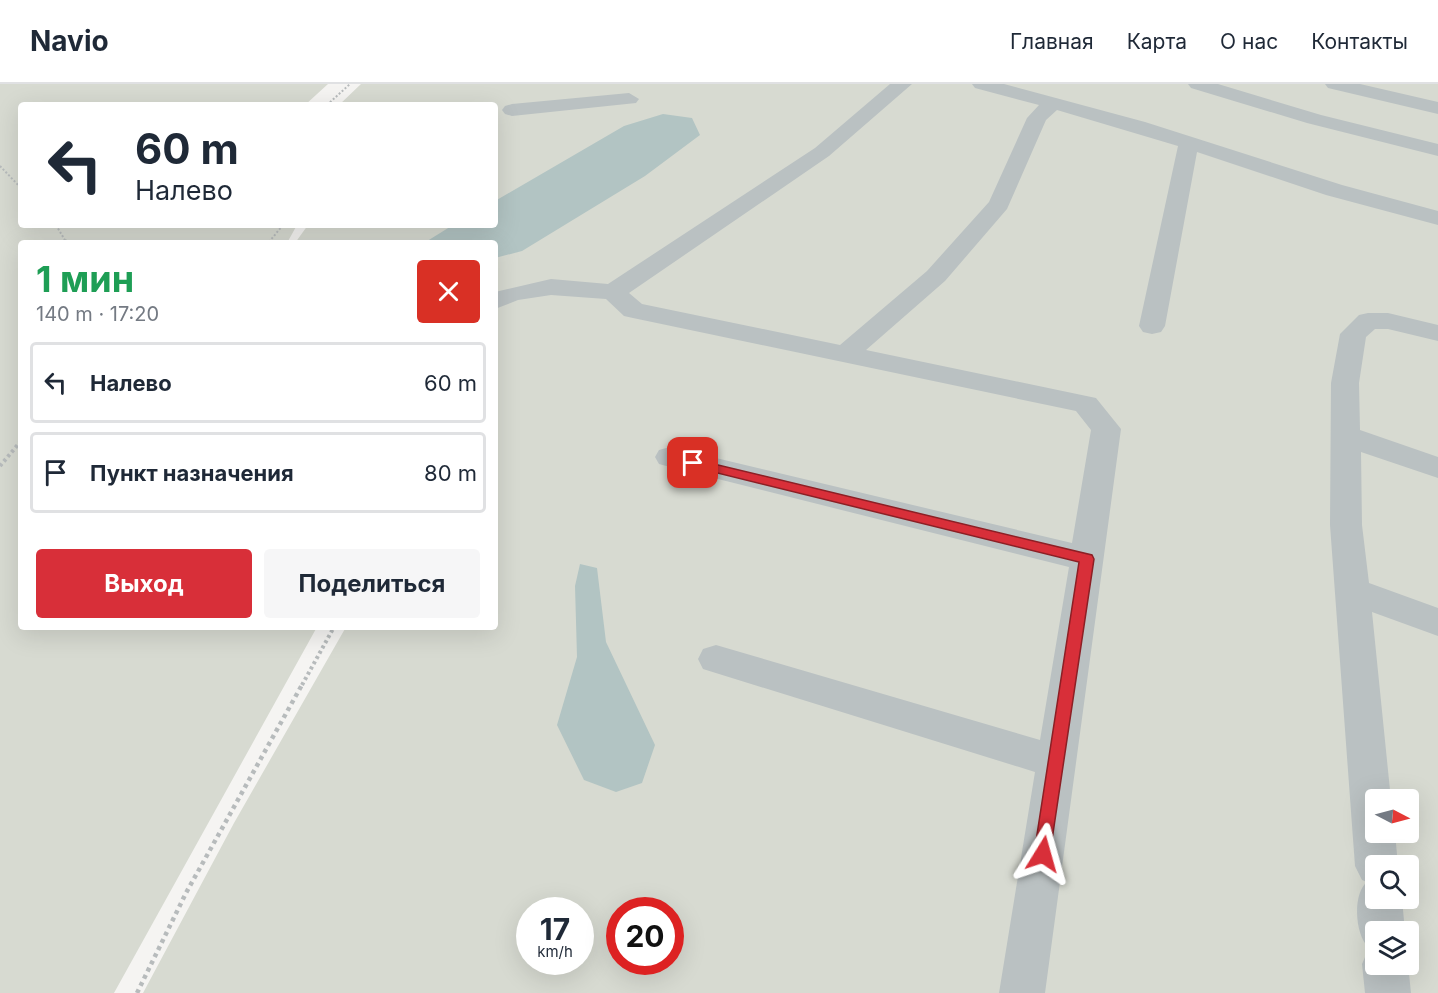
<!DOCTYPE html>
<html lang="ru">
<meta charset="utf-8">
<style>
:root{--surface:#fff;--page:#f6f6f7;--text:#1f2937;--muted:#747a83;--line:#e0e1e3;--accent:#d82f39}
body{margin:0;font-family:Inter,sans-serif;background:var(--page);color:var(--text);height:100vh;display:flex;flex-direction:column;font-size:22px;white-space:nowrap}
*{box-sizing:border-box;margin:0}
p{font-size:20px;color:var(--muted)}
.icon{flex:none;width:33px;height:33px;fill:none;stroke:currentColor;stroke-width:2;stroke-linecap:round;stroke-linejoin:round}
.map{position:relative;flex:1;overflow:hidden}
.details{position:absolute;left:18px;top:156px;width:480px;height:390px;display:flex;flex-direction:column;background:var(--surface);border-radius:6px;box-shadow:0 6px 24px #0002}
.details>*{flex:none}
.hud{position:absolute;left:18px;top:18px;width:480px;height:126px;border-radius:6px;box-shadow:0 6px 24px #0002;background:#fff;color:var(--text);overflow:hidden}
.needle{width:39px;rotate:96deg}
.buttons{position:absolute;left:1365px;top:705px;display:grid;gap:12px}
.buttons a{display:grid;place-items:center;width:54px;height:54px;border-radius:6px;background:var(--surface);box-shadow:0 6px 24px #0002;font-size:30px}
.speed{position:absolute;left:516px;top:813px;display:flex;gap:12px;font-size:30px;font-weight:700;text-align:center}
.speed>*{display:grid;place-content:center;width:78px;height:78px;border-radius:50%;background:var(--surface);box-shadow:0 6px 24px #0002;line-height:1}
.speed small{font-size:15px;font-weight:400}
.speed .limit{border:9px solid #d22;background:#fff;color:#111}
.pin{position:absolute;display:grid;place-items:center;width:51px;height:51px;color:#fff;margin:-26px;border-radius:12px;box-shadow:0 3px 9px #0006}
.me{position:absolute;width:66px;margin:-33px;rotate:8deg;stroke-linejoin:round;filter:drop-shadow(0 0 4px #0008)}
.turn{display:flex;align-items:center;gap:21px;height:126px;padding:0 18px;font-size:27px}
.turn .icon{width:78px;height:78px;stroke-width:2.5}
.turn b{display:block;font-size:42px;line-height:51px}
.round{display:grid;place-items:center;flex:none;width:63px;height:63px;border-radius:6px;background:var(--page)}
.overview{display:flex;align-items:center;justify-content:space-between;height:102px;padding:0 18px}
h1{font-size:36px;font-weight:700;line-height:45px;color:#1e9e55}
.button{display:flex;gap:12px;margin-top:auto;padding:12px 18px}
.button a{flex:1;height:69px;border-radius:6px;background:var(--accent);color:#fff;font-size:24px;font-weight:700;line-height:69px;text-align:center}
.button a+a{background:var(--page);color:var(--text)}
ul{padding:0;list-style:none}
li{display:flex;align-items:center;gap:18px;height:81px;margin:0 12px 9px;padding:0 6px;border:3px solid var(--line);border-radius:6px}
li div{flex:1}
li b{display:block;font-size:22px}
li em{font-style:normal}
header{display:flex;align-items:center;gap:36px;box-sizing:border-box;height:84px;padding:0 30px;background:var(--surface);border-bottom:2px solid var(--line)}
header strong{font-size:28px}
nav{display:flex;gap:33px;margin-inline-start:auto;font-size:21px}
.map>svg:first-child{display:block}
.green{fill:#d7dad1;fill-rule:evenodd}
.water{fill:#b2c4c3}
.lines{fill:none;stroke-linecap:round;stroke-linejoin:round}
.path-far3{stroke:#b7bbbc;stroke-width:2;stroke-dasharray:2 2;stroke-linecap:butt}
.path-far2{stroke:#b7bbbc;stroke-width:3;stroke-dasharray:2 2;stroke-linecap:butt}
.path-far1{stroke:#b7bbbc;stroke-width:4;stroke-dasharray:3 3;stroke-linecap:butt}
.path{stroke:#b7bbbc;stroke-width:4.5;stroke-dasharray:4 4;stroke-linecap:butt}
.minor{fill:#bac1c2;fill-rule:evenodd}
.route{fill:#d82f39;stroke:#8c1f25;stroke-width:1.5}
</style>
<header>
<strong>Navio</strong>
<nav><a>Главная</a><a>Карта</a><a>О нас</a><a>Контакты</a></nav>
</header>
<div class="map">
<svg width="1438" height="909" viewBox="0 0 1438 909">
<rect width="100%" height="100%" fill="#f5f4f2"/>
<g class="green">
<polygon points="0,0 328,0 305,21 21,21 21,141 297,141 287,159 21,159 21,543 317,543 114,909 0,909"/>
<path d="M361,0H1438V909H143L234,739L346,543H495V159H295L308,141H495V21H339ZM1376,716H1408V748H1376ZM1376,782H1408V814H1376ZM530,826H580V878H530ZM620,826H670V878H620ZM1376,848H1408V880H1376Z"/>
</g>
<g class="water">
<polygon points="663,30 692,34 700,51 645,92 522,167 495,174 495,159 424,159 453,141 495,141 495,117 624,42"/>
<polygon points="580,480 597,484 606,558 655,661 642,699 616,708 584,696 557,641 577,573 575,502"/>
</g>
<g class="lines">
<g class="path-far3">
<polyline points="327,21 350,0"/>
<polyline points="0,82 21,104"/>
<polyline points="56,141 66,158"/>
<polyline points="269,158 283,141"/>
</g>
<g class="path-far2">
<polyline points="65,156 67,159"/>
<polyline points="268,159 270,156"/>
</g>
<g class="path-far1">
<polyline points="0,382 21,357"/>
<polyline points="302,601 334,543"/>
</g>
<polyline class="path" points="137,909 186,809 303,599"/>
<g class="minor">
<polygon points="890,0 912,0 829,72 629,209 642,220 840,261 927,187 989,118 1027,34 1039,21 975,4 972,0 1004,0 1145,38 1342,101 1438,127 1438,141 1326,111 1197,68 1165,242 1161,248 1152,250 1143,248 1139,242 1178,62 1057,26 1046,36 1007,125 945,197 866,266 1096,314 1121,345 1045,909 999,909 1035,688 703,585 698,575 703,565 716,561 1040,656 1069,483 670,383 659,380 655,373 659,366 670,363 1072,459 1091,346 1076,327 633,234 624,232 606,215 551,211 518,216 495,225 495,208 551,195 608,200 815,64"/>
<polygon points="1188,0 1218,0 1321,31 1438,60 1438,72 1307,39 1191,4"/>
<polygon points="1325,0 1360,0 1438,18 1438,30 1328,4"/>
<polygon points="629,9 639,15 636,19 512,32 505,30 502,26 505,22 512,20"/>
<path d="M1368,229H1388L1438,241V257L1388,245H1375L1366,253L1359,299L1360,346L1438,373V394L1361,368L1362,441L1369,499L1438,524V552L1372,528L1391,716H1376V748H1395L1398,782H1376V814H1402L1405,848H1376V880H1408L1411,909H1365L1362,880L1369,864C1355,852 1352,810 1367,798L1362,796L1355,782L1330,441L1331,299L1340,250L1359,231Z"/>
</g>
</g>
<polygon class="route" points="693,375 1092,471 1094,475 1049,776 1043,778 1036,776 1034,770 1079,478 689,382 689,376"/>
</svg>
<div class="buttons">
<a><svg class="needle" viewBox="-14 -14 28 28"><path d="M0-13l5 13h-10z" fill="#e53935"/><path d="M0 13l5-13h-10z" fill="#747a83"/></svg></a>
<a><svg class="icon" aria-label="search" viewBox="0 0 24 24"><circle cx="10" cy="10" r="6"/><path d="M15 15l6 6"/></svg></a>
<a><svg class="icon" aria-label="layers" viewBox="0 0 24 24"><path d="M12 4l9 5-9 5-9-5zM3 14l9 5 9-5"/></svg></a>
</div>
<div class="speed"><div>17<small>km/h</small></div><div class="limit">20</div></div>
<div class="pin" style="left:693px;top:379px;background:#d93025"><svg class="icon" aria-label="arrive" viewBox="0 0 24 24"><path d="M6 21V4h12l-3 4 3 4H6"/></svg></div>
<svg class="me" style="left:1043px;top:770px" viewBox="-20 -20 40 40"><path d="M0-17L14 15 0 8-14 15z" fill="#d82f39" stroke="#fff" stroke-width="4"/></svg>
<div class="hud">
<div class="turn"><svg class="icon" aria-label="left" viewBox="0 0 24 24"><path d="M17 20v-9H6M10 6l-5 5 5 5"/></svg><div><b>60 m</b>Налево</div></div>
</div>
<section class="details">
<div class="overview"><div><h1>1 мин</h1><p>140 m · 17:20</p></div><a class="round" style="background:#d93025;color:#fff"><svg class="icon" aria-label="close" viewBox="0 0 24 24"><path d="M6 6l12 12M18 6L6 18"/></svg></a></div>
<ul>
<li><svg class="icon" aria-label="left" viewBox="0 0 24 24"><path d="M17 20v-9H6M10 6l-5 5 5 5"/></svg><div><b>Налево</b></div><em>60 m</em></li>
<li><svg class="icon" aria-label="arrive" viewBox="0 0 24 24"><path d="M6 21V4h12l-3 4 3 4H6"/></svg><div><b>Пункт назначения</b></div><em>80 m</em></li>
</ul>
<div class="button"><a>Выход</a><a>Поделиться</a></div>
</section>
</div>
